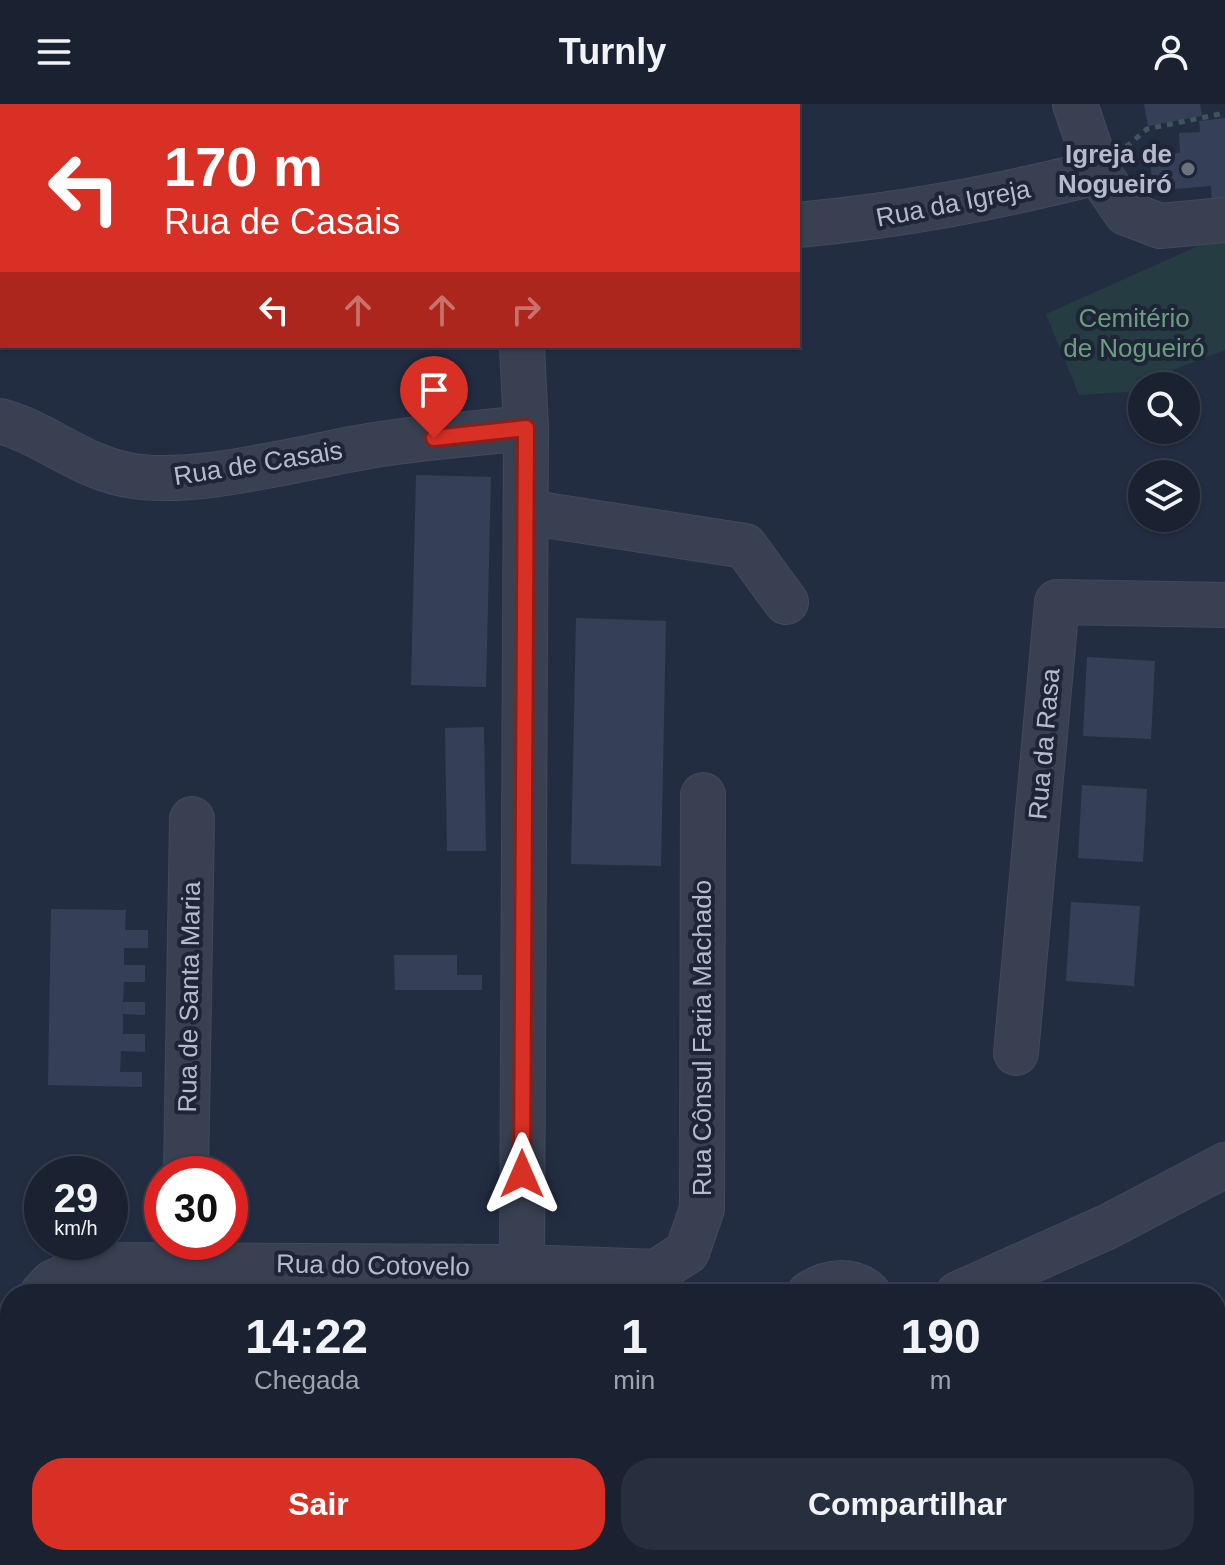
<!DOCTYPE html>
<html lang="pt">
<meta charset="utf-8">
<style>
:root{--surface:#1a2232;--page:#272f3e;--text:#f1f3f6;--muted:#9fa4ac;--line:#383f4d;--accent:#d93025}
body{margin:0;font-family:Helvetica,sans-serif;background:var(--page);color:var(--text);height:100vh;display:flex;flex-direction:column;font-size:30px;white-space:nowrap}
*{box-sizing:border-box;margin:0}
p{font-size:26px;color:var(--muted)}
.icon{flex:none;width:44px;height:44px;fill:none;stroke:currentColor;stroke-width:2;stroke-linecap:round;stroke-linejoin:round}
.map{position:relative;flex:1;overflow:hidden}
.details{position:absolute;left:0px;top:1180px;width:1226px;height:282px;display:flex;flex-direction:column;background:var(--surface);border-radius:32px 32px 0 0;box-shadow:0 2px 6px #0004,0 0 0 2px var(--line)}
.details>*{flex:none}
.hud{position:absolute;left:0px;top:0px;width:800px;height:244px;box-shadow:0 2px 6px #0004,0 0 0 2px var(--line);background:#d93025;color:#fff;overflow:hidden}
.buttons{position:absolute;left:1128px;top:268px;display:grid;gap:16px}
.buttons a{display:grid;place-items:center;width:72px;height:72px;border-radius:50%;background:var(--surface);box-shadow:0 2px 6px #0004,0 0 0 2px var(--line);font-size:40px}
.speed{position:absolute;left:24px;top:1052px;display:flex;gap:16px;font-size:40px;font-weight:700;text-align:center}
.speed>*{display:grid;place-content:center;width:104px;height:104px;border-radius:50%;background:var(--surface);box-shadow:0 2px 6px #0004,0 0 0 2px var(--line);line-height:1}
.speed small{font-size:20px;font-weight:400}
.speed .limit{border:12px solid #d22;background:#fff;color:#111}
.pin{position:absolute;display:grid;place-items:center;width:68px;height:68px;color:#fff;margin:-82px -34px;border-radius:50% 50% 50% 0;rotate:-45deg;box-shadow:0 0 8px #0007}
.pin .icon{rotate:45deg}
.me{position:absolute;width:88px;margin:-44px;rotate:0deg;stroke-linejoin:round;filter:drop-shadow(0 0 6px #0008)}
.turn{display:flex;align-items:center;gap:28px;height:168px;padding:0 32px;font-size:36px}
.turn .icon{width:104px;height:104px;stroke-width:2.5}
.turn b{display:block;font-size:56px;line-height:68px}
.lanes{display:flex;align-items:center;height:76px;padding:0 32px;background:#0003;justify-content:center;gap:40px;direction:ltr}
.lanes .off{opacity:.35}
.eta{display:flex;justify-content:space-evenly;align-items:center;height:136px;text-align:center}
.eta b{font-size:48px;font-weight:700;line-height:56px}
.cta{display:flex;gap:16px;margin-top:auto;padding:16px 32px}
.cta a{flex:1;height:92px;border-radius:32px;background:var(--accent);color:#fff;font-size:32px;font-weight:700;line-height:92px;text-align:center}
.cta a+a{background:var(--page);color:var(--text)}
header{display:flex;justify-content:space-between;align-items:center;height:104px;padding:0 32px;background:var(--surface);font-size:36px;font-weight:700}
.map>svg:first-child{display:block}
.green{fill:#263c43}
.building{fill:#354058}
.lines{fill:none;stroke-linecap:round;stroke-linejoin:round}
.minor-casing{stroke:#42495b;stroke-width:46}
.path{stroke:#3f555b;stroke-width:5;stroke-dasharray:6 6;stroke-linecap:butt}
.minor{stroke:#384051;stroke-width:44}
.route-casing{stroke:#8d1f18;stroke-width:20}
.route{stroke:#d93025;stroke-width:14}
.worship-dot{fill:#6b7280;stroke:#1d2537;stroke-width:3}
.labels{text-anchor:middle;stroke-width:8;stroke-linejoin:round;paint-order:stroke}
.poi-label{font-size:26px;font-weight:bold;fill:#b5bbcc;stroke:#1d2537;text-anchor:end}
.street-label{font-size:26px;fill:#b5bbcc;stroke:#1d2537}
.park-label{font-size:26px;fill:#6a9e7c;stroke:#1d2537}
</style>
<header><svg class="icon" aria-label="menu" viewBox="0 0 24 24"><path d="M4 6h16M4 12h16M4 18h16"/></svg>Turnly<svg class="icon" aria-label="person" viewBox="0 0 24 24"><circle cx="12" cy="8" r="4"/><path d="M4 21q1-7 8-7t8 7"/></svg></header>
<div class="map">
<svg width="1225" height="1461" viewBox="0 0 1225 1461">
<rect width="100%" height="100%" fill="#232d42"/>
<polygon class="green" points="1225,130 1225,246 1173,266 1177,282 1142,282 1142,287 1079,291 1046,210"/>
<g class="building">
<polygon points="1144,0 1200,0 1202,12 1148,22"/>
<polygon points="1225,14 1225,99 1212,100 1211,82 1175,85 1175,78 1152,79 1150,52 1180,49 1179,29 1200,28 1199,17"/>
<polygon points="416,371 491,373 486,583 411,581"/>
<polygon points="576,514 666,517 661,762 571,760"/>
<polygon points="1087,553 1155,557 1151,635 1083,632"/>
<polygon points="484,623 486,747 447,747 445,624"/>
<polygon points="1082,681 1147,685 1143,758 1078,754"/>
<polygon points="1071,798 1140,802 1134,882 1066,877"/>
<polygon points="51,805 126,806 125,826 148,826 148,844 124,844 124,861 145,861 145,878 124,878 123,898 145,898 145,911 123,910 123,930 145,930 145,948 121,947 120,968 142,968 142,983 48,981"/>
<polygon points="394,851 457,851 457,871 482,871 482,886 395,886"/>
</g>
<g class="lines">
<g class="minor-casing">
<g id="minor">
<polyline points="1075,0 1098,68"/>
<polyline points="644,2 645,0"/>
<path d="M798,121C904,111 994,94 1098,68L1126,109L1160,122L1225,116"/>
<polyline points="0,143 2,142"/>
<polyline points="522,242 526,324 522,1163 525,1190"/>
<path d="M0,317C45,329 81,363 128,371C192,384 302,353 369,342C421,333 474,330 526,324"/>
<polyline points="526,408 745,442 786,498"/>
<polyline points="1016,949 1057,498 1225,501"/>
<polyline points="186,1070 192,715"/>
<polyline points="42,1190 52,1179 91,1161 522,1163 656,1168 687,1148 702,1105 703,691"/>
<path d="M809,1190C827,1177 852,1174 869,1190"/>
<polyline points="958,1190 1109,1122 1225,1061"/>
<polyline points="560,1452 562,1461"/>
<polyline points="730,1452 733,1461"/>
<polyline points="121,1461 123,1452"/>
</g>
</g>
<polyline class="path" points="1126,43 1147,25 1225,9"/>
<use href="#minor" class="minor"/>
</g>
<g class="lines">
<g class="route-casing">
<polyline id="route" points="434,334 526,324 522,1070"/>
</g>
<use href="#route" class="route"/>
</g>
<circle class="worship-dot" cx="1188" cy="65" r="8"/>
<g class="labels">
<g class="poi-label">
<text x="1172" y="59">Igreja de<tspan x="1172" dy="30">Nogueiró</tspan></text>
</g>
<g class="street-label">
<text transform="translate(953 99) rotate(-11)" y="9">Rua da Igreja</text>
<text transform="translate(258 359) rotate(-9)" y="9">Rua de Casais</text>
<text transform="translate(1044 640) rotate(-85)" y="9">Rua da Rasa</text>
<text transform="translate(189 893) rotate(-89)" y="9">Rua de Santa Maria</text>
<text transform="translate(702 934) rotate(-90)" y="9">Rua Cônsul Faria Machado</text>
<text transform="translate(373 1161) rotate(1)" y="9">Rua do Cotovelo</text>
</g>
<g class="park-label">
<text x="1134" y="223">Cemitério<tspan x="1134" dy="30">de Nogueiró</tspan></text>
</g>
</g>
</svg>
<div class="buttons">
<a><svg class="icon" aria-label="search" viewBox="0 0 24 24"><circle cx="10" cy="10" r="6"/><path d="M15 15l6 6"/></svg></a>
<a><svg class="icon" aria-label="layers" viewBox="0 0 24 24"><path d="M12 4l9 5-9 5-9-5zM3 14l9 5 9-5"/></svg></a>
</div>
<div class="speed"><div>29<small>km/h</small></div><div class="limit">30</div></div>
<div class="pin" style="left:434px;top:334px;background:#d93025"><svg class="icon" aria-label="arrive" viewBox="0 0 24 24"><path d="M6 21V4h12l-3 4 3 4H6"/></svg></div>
<svg class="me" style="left:522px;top:1070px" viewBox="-20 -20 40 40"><path d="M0-17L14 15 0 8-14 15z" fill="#d93025" stroke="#fff" stroke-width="4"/></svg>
<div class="hud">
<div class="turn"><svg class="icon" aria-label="left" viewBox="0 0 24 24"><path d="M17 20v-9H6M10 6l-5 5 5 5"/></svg><div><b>170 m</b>Rua de Casais</div></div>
<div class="lanes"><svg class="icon" aria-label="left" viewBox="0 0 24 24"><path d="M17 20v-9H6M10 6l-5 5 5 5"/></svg><svg class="icon off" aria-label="ahead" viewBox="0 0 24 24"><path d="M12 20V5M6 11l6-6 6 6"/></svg><svg class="icon off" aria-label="ahead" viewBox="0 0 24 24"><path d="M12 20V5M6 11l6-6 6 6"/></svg><svg class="icon off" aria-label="right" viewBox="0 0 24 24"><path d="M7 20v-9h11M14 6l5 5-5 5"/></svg></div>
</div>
<section class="details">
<div class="eta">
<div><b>14:22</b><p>Chegada</p></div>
<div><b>1</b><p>min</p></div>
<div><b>190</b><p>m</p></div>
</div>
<div class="cta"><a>Sair</a><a>Compartilhar</a></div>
</section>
</div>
